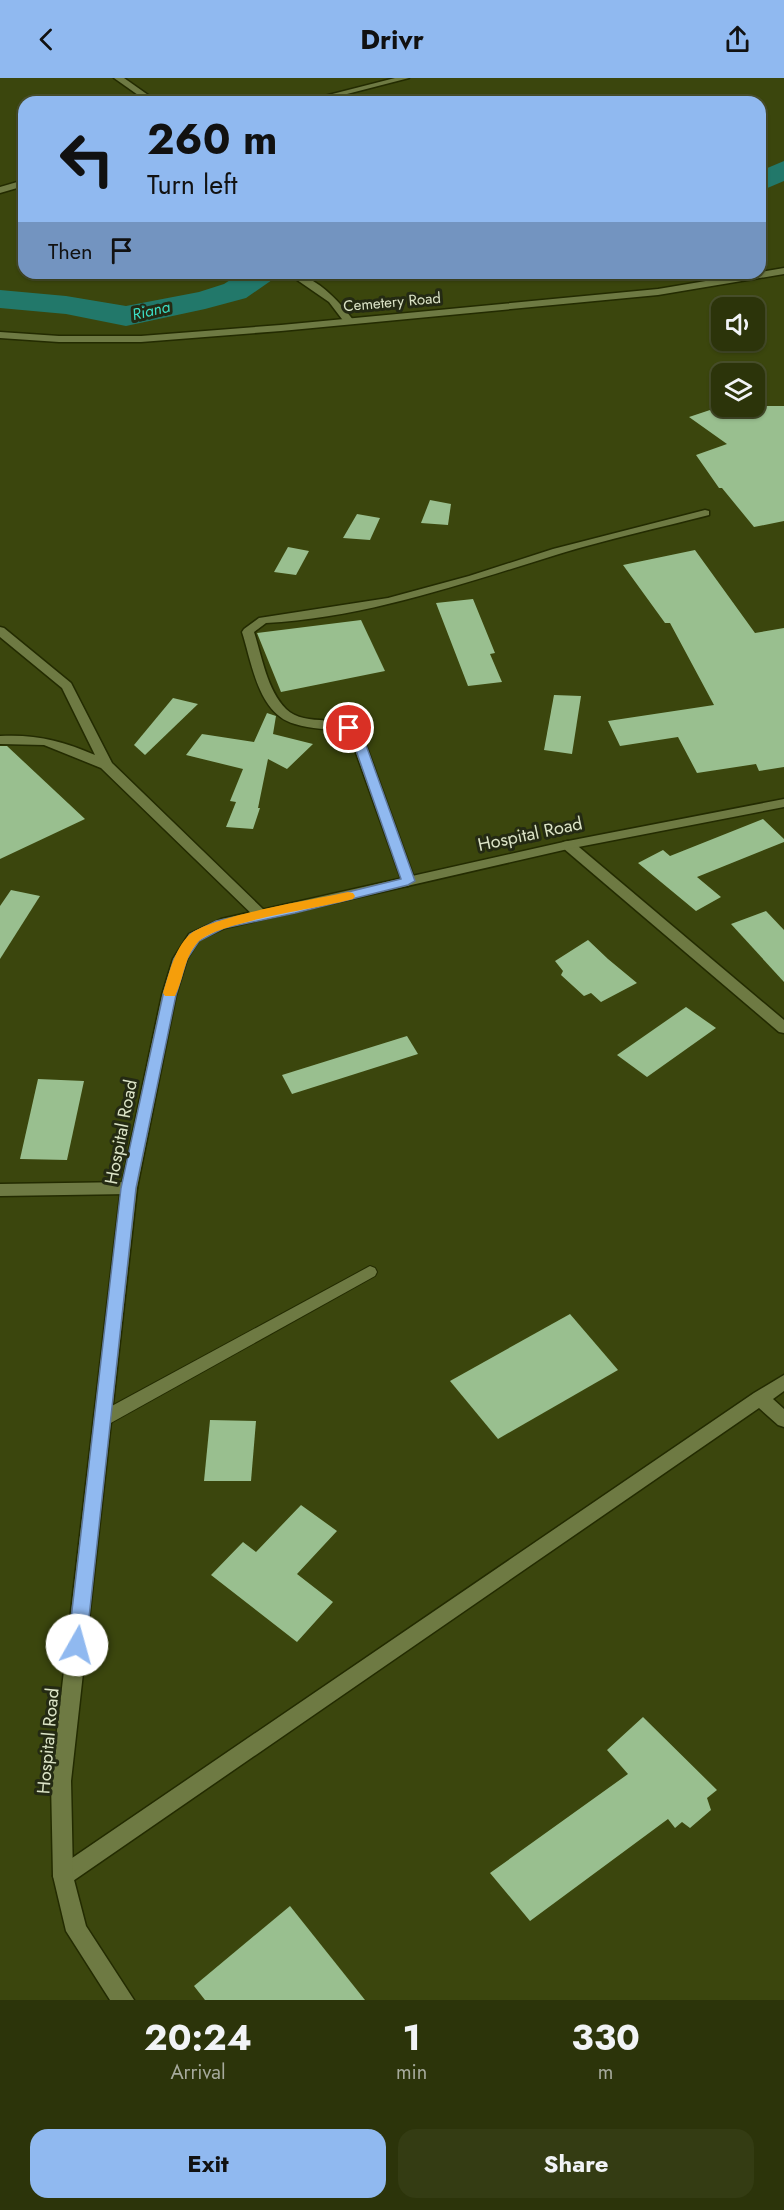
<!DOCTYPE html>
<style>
:root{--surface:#2c340a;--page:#343c13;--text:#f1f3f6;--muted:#a6aa9c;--line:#484f2b;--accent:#90b9f0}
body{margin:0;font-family:Jost,sans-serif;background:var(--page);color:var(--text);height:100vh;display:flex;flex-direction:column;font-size:22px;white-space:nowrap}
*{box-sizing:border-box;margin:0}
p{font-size:20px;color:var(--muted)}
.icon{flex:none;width:33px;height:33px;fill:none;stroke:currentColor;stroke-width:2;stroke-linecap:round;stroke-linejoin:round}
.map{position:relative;height:1922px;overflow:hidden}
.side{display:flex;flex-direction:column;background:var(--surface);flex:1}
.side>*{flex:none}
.banner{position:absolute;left:18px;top:18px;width:748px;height:183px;border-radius:18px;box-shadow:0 2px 4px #0004,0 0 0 2px var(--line);background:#90b9f0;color:#111;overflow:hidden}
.fabs{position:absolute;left:711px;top:219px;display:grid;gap:12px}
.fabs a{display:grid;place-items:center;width:54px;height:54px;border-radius:12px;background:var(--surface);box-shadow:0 2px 4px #0004,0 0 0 2px var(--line);font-size:30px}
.pin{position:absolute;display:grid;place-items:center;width:51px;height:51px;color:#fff;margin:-26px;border:3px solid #fff;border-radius:50%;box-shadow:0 2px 6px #0007}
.me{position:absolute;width:66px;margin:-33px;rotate:7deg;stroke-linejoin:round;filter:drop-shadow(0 0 4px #0008)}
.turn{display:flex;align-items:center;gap:21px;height:126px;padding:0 30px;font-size:27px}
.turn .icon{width:78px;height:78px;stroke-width:2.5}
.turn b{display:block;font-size:42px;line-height:51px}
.then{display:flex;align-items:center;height:57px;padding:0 30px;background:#0003;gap:12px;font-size:22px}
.eta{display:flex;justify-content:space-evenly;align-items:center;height:102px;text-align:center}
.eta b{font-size:36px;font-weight:700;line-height:42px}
.button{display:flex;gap:12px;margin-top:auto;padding:12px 30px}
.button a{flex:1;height:69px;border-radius:18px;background:var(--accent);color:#111;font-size:24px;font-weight:700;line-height:69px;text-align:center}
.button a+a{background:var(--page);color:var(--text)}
header{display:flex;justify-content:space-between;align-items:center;height:78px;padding:0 30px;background:var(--accent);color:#111;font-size:27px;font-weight:700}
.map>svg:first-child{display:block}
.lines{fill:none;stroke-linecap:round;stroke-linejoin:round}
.river{fill:#22786a;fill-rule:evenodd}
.building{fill:#99bf8f}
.service-casing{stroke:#232b01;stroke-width:2}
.minor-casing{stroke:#232b01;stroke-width:3}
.tertiary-casing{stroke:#232b01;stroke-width:3}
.service{fill:#6e7a43;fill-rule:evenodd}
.minor{fill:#6e7a43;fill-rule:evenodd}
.tertiary{fill:#6e7a43;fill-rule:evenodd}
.route{fill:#90b9f0;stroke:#5e789c;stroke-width:1.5}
.slow{fill:#f59e0b}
.labels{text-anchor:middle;stroke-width:6;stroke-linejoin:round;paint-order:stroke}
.far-street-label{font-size:15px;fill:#dce4c7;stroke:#242a13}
.far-water-label{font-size:16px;font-style:italic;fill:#3cddc4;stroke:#242a13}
.street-label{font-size:18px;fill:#dce4c7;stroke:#242a13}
</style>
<header><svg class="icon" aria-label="back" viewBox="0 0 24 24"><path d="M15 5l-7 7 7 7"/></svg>Drivr<svg class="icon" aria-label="share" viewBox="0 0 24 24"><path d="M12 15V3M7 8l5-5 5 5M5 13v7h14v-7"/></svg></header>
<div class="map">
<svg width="784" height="1922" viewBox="0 0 784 1922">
<rect width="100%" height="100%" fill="#3b460d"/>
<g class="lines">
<g class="river">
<polygon points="784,83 784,103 760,113 760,93"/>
<polygon points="241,195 276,195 272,202 246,220 205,231 126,248 66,236 0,230 0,212 66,218 126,228 199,214 224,206"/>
</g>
</g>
<g class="building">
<polygon points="722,328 784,328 784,443 754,449 722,410 719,410 696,377 727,366 689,339"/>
<polygon points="430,422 451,426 448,447 421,445"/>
<polygon points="357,436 380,440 370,462 343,460"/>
<polygon points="288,469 309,473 296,497 274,494"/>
<polygon points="695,472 755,555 784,550 784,689 759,693 756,686 697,695 678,659 620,668 608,643 714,627 670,545 665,545 623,487"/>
<polygon points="473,521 495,575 490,576 502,604 468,608 436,525"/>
<polygon points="361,542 385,593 281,614 257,555"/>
<polygon points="554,617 581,618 572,676 544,672"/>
<polygon points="173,620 198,626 145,677 134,667"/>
<polygon points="267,635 276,638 273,656 313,666 287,691 268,681 258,730 260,730 253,751 226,749 236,724 230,723 243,691 186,677 202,656 254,664"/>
<polygon points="0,668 7,668 85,741 0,781"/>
<polygon points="763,741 784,761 784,764 697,799 721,819 696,833 638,785 663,772 670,778"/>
<polygon points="11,812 40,818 0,881 0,828"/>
<polygon points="766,833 784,852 784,904 731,846"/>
<polygon points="588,862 608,881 637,905 601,924 591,915 584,918 561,897 563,893 555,883"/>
<polygon points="686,929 716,950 647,999 617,977"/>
<polygon points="407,958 418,976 292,1016 282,997"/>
<polygon points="38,1001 84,1003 67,1082 20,1081"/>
<polygon points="570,1236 618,1292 498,1361 450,1303"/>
<polygon points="210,1342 256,1343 251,1403 204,1403"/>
<polygon points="301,1427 337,1453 297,1496 333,1524 297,1564 211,1497 243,1464 256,1474"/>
<polygon points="643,1639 717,1712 707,1720 711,1732 690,1750 682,1744 675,1750 668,1741 530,1843 490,1795 628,1696 607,1672"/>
<polygon points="290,1828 365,1922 205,1922 194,1908"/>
</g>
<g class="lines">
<g class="service-casing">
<polygon id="service" points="370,1188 375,1190 377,1194 375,1198 109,1346 103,1348 97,1346 95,1341 97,1336"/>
</g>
<g class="minor-casing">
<g id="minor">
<polygon points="114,0 124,0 158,24 148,24"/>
<polygon points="395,0 409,0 316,24 301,24"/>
<polygon points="24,102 24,108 0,115 0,109"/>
<path d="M287,195C314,195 339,223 354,243L353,245H345L329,224Z"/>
<path d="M705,432L709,433V437C659,450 608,461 559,476C465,505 365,540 266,545L254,554C262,579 267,612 286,631C306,651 345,633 362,656L415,803L408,808L403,806L350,658L345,653C329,651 311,651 295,646C258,636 252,585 242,554L244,551L259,540L388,520L469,498L553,471Z"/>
<path d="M0,549L4,550L71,605L112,685L266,834L268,837L266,840H256L101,690L44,667L0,666V658C35,656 63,663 95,677L62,610L0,559Z"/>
<polygon points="568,763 573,764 784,942 784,955 779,954 563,770 561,767 563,764"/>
<polygon points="129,1104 135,1106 137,1110 135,1114 129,1116 0,1118 0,1106"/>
<polygon points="784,1297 784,1313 773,1321 784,1331 784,1349 778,1347 759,1330 70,1805 63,1808 56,1805 53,1798 56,1791 754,1315"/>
</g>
</g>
<g class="tertiary-casing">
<g id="tertiary">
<polygon points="784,190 784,196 658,217 281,253 141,264 59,264 0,260 0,254 59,258 141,258 281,247 658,211"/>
<polygon points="784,721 784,729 568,771 225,850 199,862 187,881 176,917 137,1110 71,1703 73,1798 86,1848 134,1922 110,1922 66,1853 53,1798 51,1703 121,1110 162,917 173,881 189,856 221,841 568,763"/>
</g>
</g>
<use href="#service" class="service"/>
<use href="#minor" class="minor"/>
<use href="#tertiary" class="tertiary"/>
</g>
<polygon class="route" points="349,647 362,656 415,803 408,807 295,835 224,850 199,863 187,881 176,917 136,1110 86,1567 83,1573 77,1575 71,1573 68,1567 121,1110 163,917 174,881 190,856 216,843 295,827 401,801 351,658 343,650"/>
<path class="slow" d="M348,814L353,815L355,818L353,821C321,830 216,844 198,864C184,879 184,901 175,918H165L163,915C169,896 174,872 189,857C209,838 317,821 348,814Z"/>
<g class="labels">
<g class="far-street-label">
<text transform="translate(392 224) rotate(-5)" y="5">Cemetery Road</text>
</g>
<g class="far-water-label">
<text transform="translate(151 232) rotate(-13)" y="6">Riana</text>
</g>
<g class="street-label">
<text transform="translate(530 756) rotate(-12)" y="6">Hospital Road</text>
<text transform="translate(121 1054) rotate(-79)" y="6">Hospital Road</text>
<text transform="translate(48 1663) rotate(-85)" y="6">Hospital Road</text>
</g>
</g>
</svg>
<div class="fabs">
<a><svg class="icon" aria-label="sound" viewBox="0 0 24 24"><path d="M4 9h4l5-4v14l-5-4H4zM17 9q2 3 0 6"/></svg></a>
<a><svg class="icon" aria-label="layers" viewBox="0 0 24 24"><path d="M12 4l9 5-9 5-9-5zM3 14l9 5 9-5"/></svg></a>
</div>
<div class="pin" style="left:349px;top:650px;background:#d93025"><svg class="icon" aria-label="arrive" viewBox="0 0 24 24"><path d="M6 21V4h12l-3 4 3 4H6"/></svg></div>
<svg class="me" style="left:77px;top:1567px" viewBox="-20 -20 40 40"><circle r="19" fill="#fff"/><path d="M0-13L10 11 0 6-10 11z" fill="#90b9f0"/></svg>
<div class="banner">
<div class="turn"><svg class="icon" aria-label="left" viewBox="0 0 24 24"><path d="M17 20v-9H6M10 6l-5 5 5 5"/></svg><div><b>260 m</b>Turn left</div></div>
<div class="then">Then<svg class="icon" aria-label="arrive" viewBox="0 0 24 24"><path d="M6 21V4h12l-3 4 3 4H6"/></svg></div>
</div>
</div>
<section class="side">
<div class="eta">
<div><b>20:24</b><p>Arrival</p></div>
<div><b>1</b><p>min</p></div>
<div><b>330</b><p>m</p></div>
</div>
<div class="button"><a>Exit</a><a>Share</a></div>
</section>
